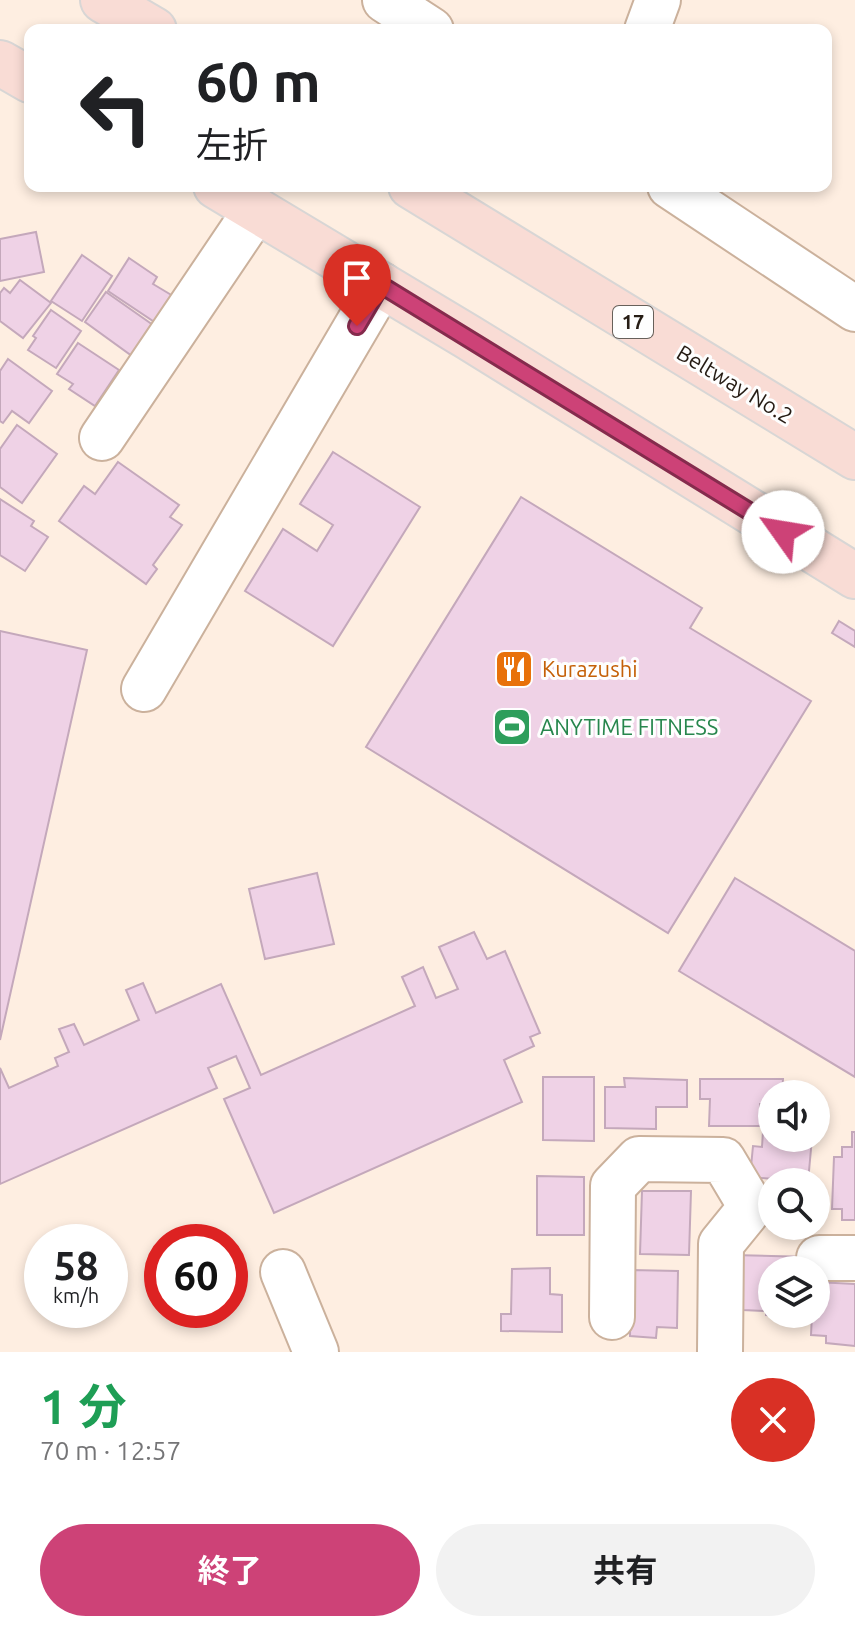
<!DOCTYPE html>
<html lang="ja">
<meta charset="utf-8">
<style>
:root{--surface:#fff;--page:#f2f2f2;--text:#202124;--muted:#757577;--accent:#cd4277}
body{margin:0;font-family:Ubuntu,"Noto Sans JP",sans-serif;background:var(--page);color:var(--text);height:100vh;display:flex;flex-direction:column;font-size:30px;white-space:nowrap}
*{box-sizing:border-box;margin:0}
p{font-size:26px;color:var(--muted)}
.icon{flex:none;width:44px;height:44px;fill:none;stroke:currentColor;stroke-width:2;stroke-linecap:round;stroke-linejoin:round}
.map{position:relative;height:1352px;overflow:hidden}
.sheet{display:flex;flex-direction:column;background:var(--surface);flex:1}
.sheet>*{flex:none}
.guide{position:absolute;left:24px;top:24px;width:808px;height:168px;border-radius:16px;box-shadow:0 4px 12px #0003;background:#fff;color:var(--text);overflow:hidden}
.controls{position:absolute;left:758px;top:1080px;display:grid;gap:16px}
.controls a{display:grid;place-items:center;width:72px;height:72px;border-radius:50%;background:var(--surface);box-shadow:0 4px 12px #0003;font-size:40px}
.speed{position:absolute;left:24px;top:1224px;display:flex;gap:16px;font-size:40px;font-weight:700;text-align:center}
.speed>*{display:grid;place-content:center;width:104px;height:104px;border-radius:50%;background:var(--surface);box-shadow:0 4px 12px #0003;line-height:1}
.speed small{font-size:20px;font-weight:400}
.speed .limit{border:12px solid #d22;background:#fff;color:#111}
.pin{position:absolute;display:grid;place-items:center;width:68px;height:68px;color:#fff;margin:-82px -34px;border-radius:50% 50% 50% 0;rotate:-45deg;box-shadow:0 0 8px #0007}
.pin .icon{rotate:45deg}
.me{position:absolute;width:88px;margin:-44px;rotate:302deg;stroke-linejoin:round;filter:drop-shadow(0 0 6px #0008)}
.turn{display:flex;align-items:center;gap:28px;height:168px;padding:0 40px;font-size:36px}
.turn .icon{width:104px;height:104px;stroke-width:2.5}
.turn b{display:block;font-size:56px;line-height:68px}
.round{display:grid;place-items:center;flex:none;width:84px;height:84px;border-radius:42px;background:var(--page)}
.headline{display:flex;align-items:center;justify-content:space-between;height:136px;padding:0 40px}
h1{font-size:48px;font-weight:700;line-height:60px;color:#1e9e55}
.button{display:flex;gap:16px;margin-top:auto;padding:16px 40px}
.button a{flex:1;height:92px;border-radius:48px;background:var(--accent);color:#fff;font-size:32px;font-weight:700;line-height:92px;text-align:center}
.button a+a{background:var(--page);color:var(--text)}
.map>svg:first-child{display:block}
.building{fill:#efd2e6;stroke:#c4a8bb;stroke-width:2}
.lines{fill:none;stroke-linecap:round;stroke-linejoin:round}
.minor-casing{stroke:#cbb19c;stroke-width:48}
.major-casing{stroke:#d8d6d5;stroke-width:48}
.minor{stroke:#fff;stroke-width:44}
.major{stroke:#f9dcd5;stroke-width:44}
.route-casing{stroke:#852b4d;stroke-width:20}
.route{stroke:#cd4277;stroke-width:14}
.labels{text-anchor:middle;stroke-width:6;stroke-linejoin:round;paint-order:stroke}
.shield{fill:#fefefe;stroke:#67605a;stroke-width:2}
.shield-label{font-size:20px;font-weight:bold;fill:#261c14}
.street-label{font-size:22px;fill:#261c14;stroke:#fefefe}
.food-label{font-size:22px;fill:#c56008;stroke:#fefefe;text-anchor:start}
.leisure-label{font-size:22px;fill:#27864d;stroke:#fefefe;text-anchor:start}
</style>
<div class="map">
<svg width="855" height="1352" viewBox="0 0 855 1352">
<rect width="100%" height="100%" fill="#feeee1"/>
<g class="building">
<polygon points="36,232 44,272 0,281 0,239"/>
<polygon points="82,255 112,276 82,321 51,301"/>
<polygon points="129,258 157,277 153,284 173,296 156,323 108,291"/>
<polygon points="20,280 51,303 23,338 0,321 0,293 4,288 10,293"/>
<polygon points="106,292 153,325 132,356 85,322"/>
<polygon points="51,310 81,331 56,368 28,350 36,338 33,336"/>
<polygon points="78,343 119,370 95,406 69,389 73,384 57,374"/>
<polygon points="8,359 52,391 29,423 12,411 3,423 0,421 0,371"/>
<polygon points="17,425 57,454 22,503 0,487 0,449"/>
<polygon points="333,452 420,507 333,646 245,591 283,529 317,551 333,525 300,504"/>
<polygon points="118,462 179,505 170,517 182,525 153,565 157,569 146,584 59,521 84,486 95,494"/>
<polygon points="521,497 702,608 690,628 811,701 668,933 366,747"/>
<polygon points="0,499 34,521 31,526 48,537 25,571 0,555"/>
<polygon points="839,621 855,631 855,647 832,633"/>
<polygon points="0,631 87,650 0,1040"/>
<polygon points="317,873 334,944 265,959 249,889"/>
<polygon points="735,878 855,951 855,1077 679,971"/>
<polygon points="474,932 487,959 505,951 540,1033 530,1037 534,1046 504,1060 522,1102 274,1213 224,1099 250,1088 236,1056 208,1068 217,1088 0,1184 0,1068 9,1088 58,1066 55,1058 69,1052 59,1029 74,1024 84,1045 139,1020 126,990 143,983 156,1013 221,984 261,1075 415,1006 402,977 423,967 436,998 458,989 439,947"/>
<polygon points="543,1077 594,1077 594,1141 543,1140"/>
<polygon points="624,1078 687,1080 687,1107 656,1107 656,1129 605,1128 605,1087 625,1087"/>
<polygon points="700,1079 783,1079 782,1094 772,1094 772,1104 760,1104 760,1126 709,1126 710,1099 700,1099"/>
<polygon points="763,1131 772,1132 772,1138 812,1138 808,1182 750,1177 753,1146 762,1147"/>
<polygon points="852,1132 855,1132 855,1220 842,1220 842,1209 832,1209 834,1157 842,1157 842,1147 852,1147"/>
<polygon points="537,1176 584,1177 584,1235 537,1235"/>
<polygon points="642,1191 691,1191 689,1255 640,1254"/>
<polygon points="732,1255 809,1257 800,1270 772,1270 772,1314 796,1314 796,1317 766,1315 766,1311 743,1310 743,1303 736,1303"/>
<polygon points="550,1268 550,1294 562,1295 562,1332 501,1331 501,1314 511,1314 512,1269"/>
<polygon points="631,1270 678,1271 677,1328 657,1327 656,1338 630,1336"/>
<polygon points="816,1282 855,1284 855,1346 826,1343 826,1336 811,1335 812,1314 816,1314"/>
</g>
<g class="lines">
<g class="minor-casing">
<g id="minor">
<polyline points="385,0 431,30"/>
<polyline points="647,30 658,0"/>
<polyline points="670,186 855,309"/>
<polyline points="102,438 256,210"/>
<polyline points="144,689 381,285"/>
<polyline points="819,1258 855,1258"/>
<polyline points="283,1272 316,1352"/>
<polyline points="612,1317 613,1186 639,1159 723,1160 751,1207 721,1244 720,1352"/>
</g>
</g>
<g class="major-casing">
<g id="major">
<polyline points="103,0 154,30"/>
<polyline points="0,63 30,80"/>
<polyline points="216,186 468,337 855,576"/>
<polyline points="411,186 855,457"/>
</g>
</g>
<use href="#minor" class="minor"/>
<use href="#major" class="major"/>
</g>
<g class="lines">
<g class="route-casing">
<polyline id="route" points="357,326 381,285 783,532"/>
</g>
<use href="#route" class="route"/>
</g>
<defs>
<g id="restaurant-square" transform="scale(2)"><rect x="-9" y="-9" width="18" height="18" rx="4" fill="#e8710a" stroke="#fefefe"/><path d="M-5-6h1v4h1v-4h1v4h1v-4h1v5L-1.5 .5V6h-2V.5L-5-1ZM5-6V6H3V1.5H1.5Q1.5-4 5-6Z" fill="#fff"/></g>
<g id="stadium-square" transform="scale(2)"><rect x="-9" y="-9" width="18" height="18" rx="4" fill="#2e9e5b" stroke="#fefefe"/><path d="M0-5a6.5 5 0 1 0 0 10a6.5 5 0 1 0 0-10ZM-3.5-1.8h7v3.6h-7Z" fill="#fff"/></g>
</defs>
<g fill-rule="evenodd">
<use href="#restaurant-square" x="514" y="669"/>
<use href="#stadium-square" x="512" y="727"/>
</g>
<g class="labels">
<rect class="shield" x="613" y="306" width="40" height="32" rx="6"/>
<g class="shield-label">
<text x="633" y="329">17</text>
</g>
<g class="street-label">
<text transform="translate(735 384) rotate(31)" y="8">Beltway No.2</text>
</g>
<g class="food-label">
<text x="542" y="677">Kurazushi</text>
</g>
<g class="leisure-label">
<text x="540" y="735">ANYTIME FITNESS</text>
</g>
</g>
</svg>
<div class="controls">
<a><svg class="icon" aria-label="sound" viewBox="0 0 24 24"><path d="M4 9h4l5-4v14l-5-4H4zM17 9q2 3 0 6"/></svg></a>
<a><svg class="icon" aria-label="search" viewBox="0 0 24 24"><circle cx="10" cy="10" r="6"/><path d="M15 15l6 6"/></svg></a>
<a><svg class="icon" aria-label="layers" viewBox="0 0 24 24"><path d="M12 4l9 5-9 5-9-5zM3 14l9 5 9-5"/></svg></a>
</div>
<div class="speed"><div>58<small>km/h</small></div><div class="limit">60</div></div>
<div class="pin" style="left:357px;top:326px;background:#d93025"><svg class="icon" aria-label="arrive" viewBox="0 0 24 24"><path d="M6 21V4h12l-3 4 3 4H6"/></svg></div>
<svg class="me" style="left:783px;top:532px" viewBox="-20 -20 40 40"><circle r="19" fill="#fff"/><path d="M0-13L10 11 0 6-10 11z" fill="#cd4277"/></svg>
<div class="guide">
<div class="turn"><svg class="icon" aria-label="left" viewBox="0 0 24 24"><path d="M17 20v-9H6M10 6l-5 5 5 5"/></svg><div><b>60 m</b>左折</div></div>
</div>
</div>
<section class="sheet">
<div class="headline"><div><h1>1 分</h1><p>70 m · 12:57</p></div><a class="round" style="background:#d93025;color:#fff"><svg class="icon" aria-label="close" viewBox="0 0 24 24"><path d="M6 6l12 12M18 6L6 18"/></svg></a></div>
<div class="button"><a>終了</a><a>共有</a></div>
</section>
